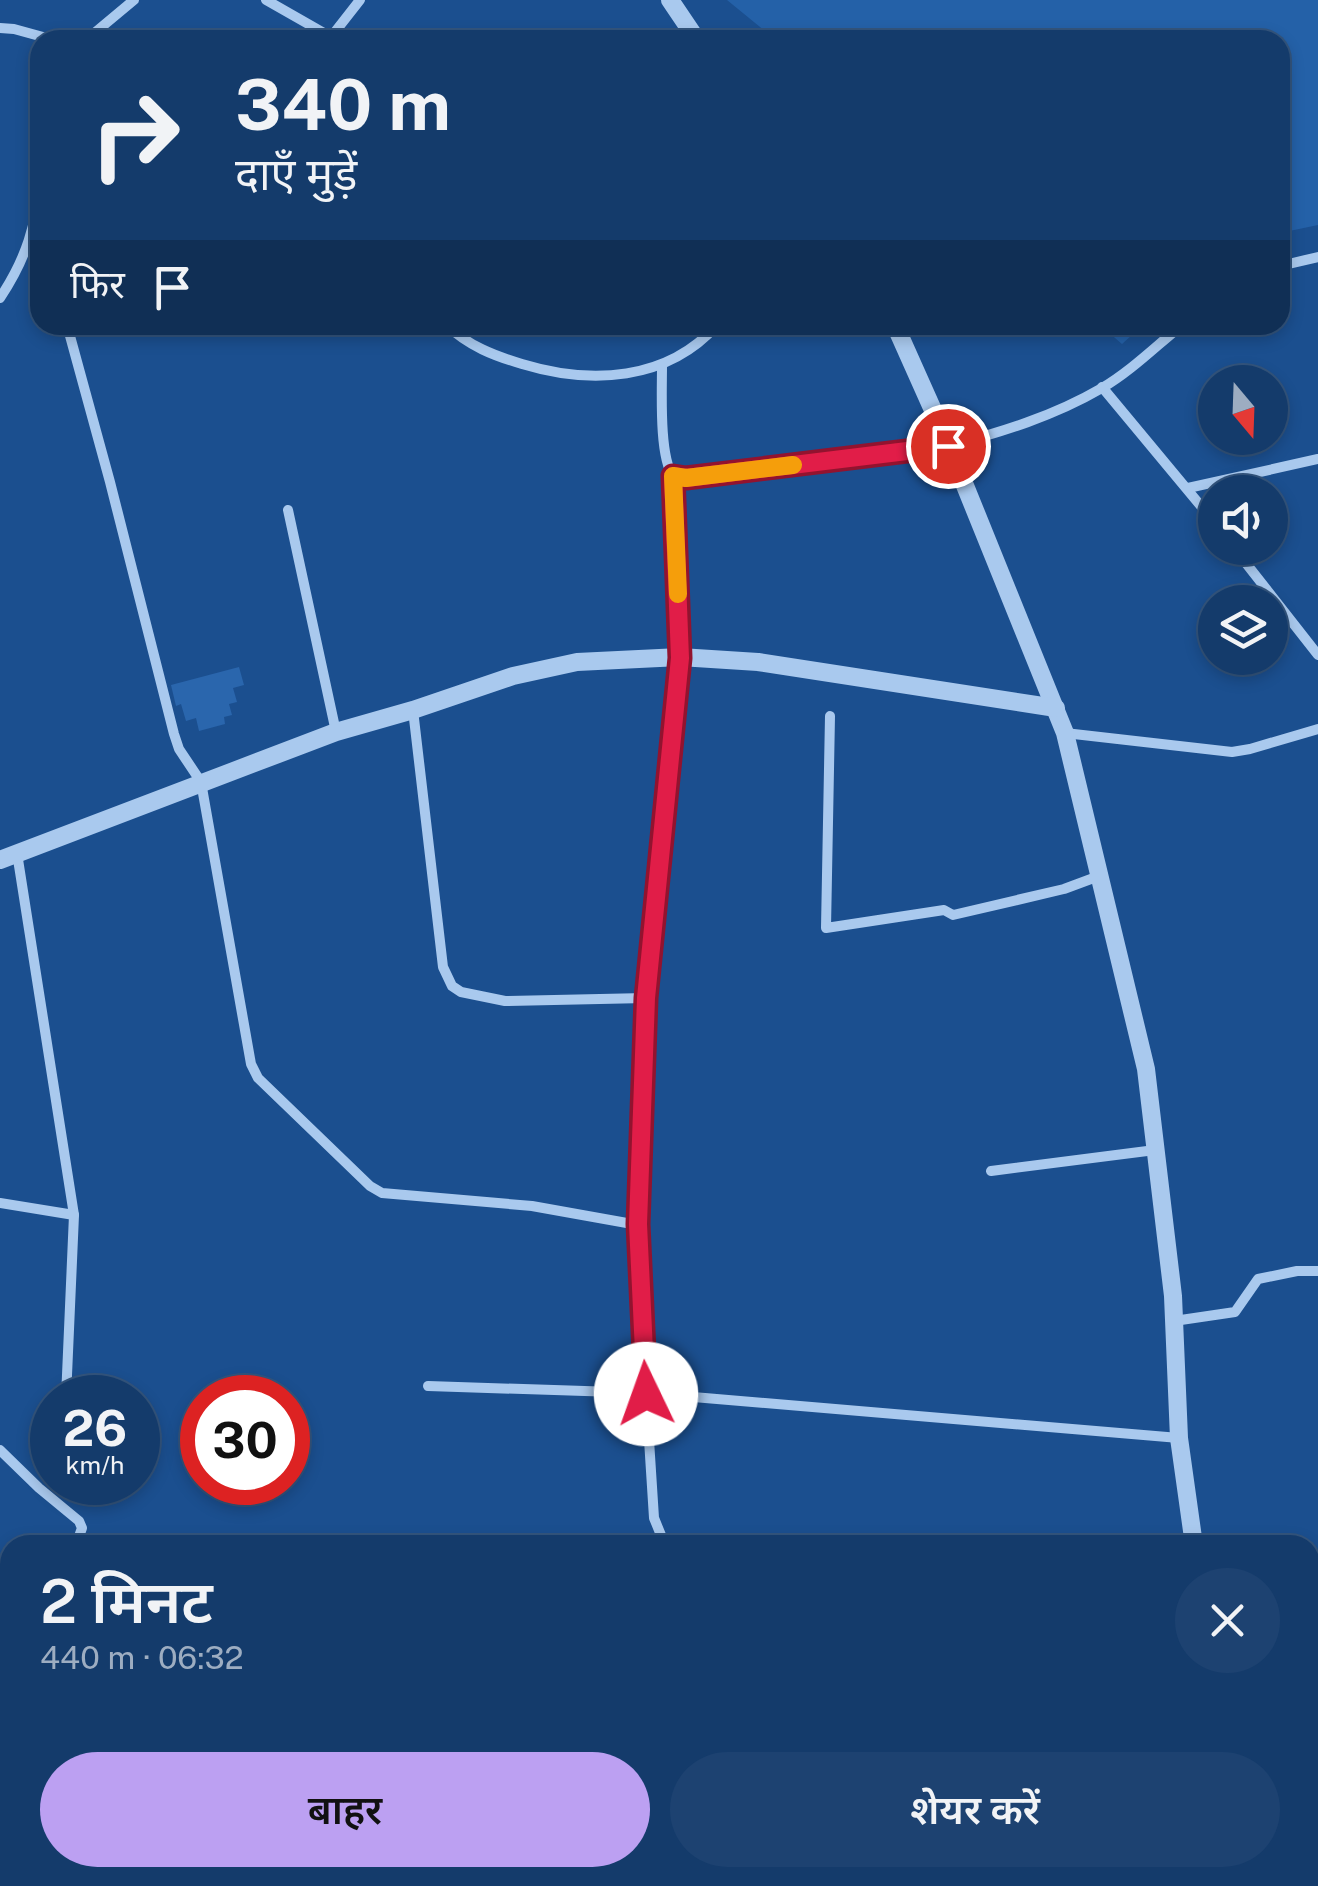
<!DOCTYPE html>
<html lang="hi">
<meta charset="utf-8">
<style>
:root{--surface:#143b6b;--page:#1d4271;--text:#f1f3f6;--muted:#9dadc1;--line:#33557e;--accent:#bca0f2}
body{margin:0;font-family:"Public Sans","Noto Sans Devanagari",sans-serif;background:var(--page);color:var(--text);height:100vh;display:flex;flex-direction:column;font-size:38px;white-space:nowrap}
*{box-sizing:border-box;margin:0}
p{font-size:32px;color:var(--muted)}
.icon{flex:none;width:55px;height:55px;fill:none;stroke:currentColor;stroke-width:2;stroke-linecap:round;stroke-linejoin:round}
.map{position:relative;flex:1;overflow:hidden}
.drawer{position:absolute;left:0px;top:1535px;width:1320px;height:352px;display:flex;flex-direction:column;background:var(--surface);border-radius:30px 30px 0 0;box-shadow:0 5px 15px #0003,0 0 0 2px var(--line)}
.drawer>*{flex:none}
.banner{position:absolute;left:30px;top:30px;width:1260px;height:305px;border-radius:30px;box-shadow:0 5px 15px #0003,0 0 0 2px var(--line);background:#143b6b;color:var(--text);overflow:hidden}
.needle{width:65px;rotate:161deg}
.tools{position:absolute;left:1198px;top:365px;display:grid;gap:20px}
.tools a{display:grid;place-items:center;width:90px;height:90px;border-radius:50%;background:var(--surface);box-shadow:0 5px 15px #0003,0 0 0 2px var(--line);font-size:50px}
.speed{position:absolute;left:30px;top:1375px;display:flex;gap:20px;font-size:50px;font-weight:700;text-align:center}
.speed>*{display:grid;place-content:center;width:130px;height:130px;border-radius:50%;background:var(--surface);box-shadow:0 5px 15px #0003,0 0 0 2px var(--line);line-height:1}
.speed small{font-size:25px;font-weight:400}
.speed .limit{border:15px solid #d22;background:#fff;color:#111}
.pin{position:absolute;display:grid;place-items:center;width:85px;height:85px;color:#fff;margin:-42px;border:5px solid #fff;border-radius:50%;box-shadow:0 2px 10px #0007}
.me{position:absolute;width:110px;margin:-55px;rotate:357deg;stroke-linejoin:round;filter:drop-shadow(0 0 8px #0008)}
.turn{display:flex;align-items:center;gap:35px;height:210px;padding:0 40px;font-size:45px}
.turn .icon{width:130px;height:130px;stroke-width:2.5}
.turn b{display:block;font-size:70px;line-height:85px}
.then{display:flex;align-items:center;height:95px;padding:0 40px;background:#0003;gap:20px;font-size:38px}
.round{display:grid;place-items:center;flex:none;width:105px;height:105px;border-radius:52px;background:var(--page)}
.overview{display:flex;align-items:center;justify-content:space-between;height:170px;padding:0 40px}
h1{font-size:60px;font-weight:600;line-height:75px}
.button{display:flex;gap:20px;margin-top:auto;padding:20px 40px}
.button a{flex:1;height:115px;border-radius:60px;background:var(--accent);color:#111;font-size:40px;font-weight:600;line-height:115px;text-align:center}
.button a+a{background:var(--page);color:var(--text)}
.map>svg:first-child{display:block}
.green{fill:#2461a8}
.lines{fill:none;stroke-linecap:round;stroke-linejoin:round}
.stream{stroke:#9cc4f0;stroke-width:5}
.building{fill:#2a66ad}
.minor{stroke:#a9c9ee;stroke-width:10}
.tertiary{stroke:#a9c9ee;stroke-width:18}
.primary{stroke:#f0f6ff;stroke-width:25}
.trunk{stroke:#f8faff;stroke-width:28}
.route-casing{stroke:#92132f;stroke-width:25}
.route{stroke:#e11d48;stroke-width:18}
.slow{stroke:#f59e0b;stroke-width:18}
</style>
<div class="map">
<svg width="1318" height="1886" viewBox="0 0 1318 1886">
<rect width="100%" height="100%" fill="#1b4f8f"/>
<g class="green">
<polygon points="727,0 1318,0 1318,225 1280,233 1280,40 776,40"/>
<polygon points="1100,325 1143,325 1122,344"/>
</g>
<g class="lines">
<g class="stream">
<polyline points="0,1744 10,1744"/>
<polyline points="1310,1868 1318,1866"/>
</g>
</g>
<polygon class="building" points="239,667 244,685 233,688 237,702 229,704 232,715 224,717 225,724 199,731 196,718 186,721 181,704 176,706 171,685"/>
<g class="lines">
<g class="minor">
<polyline points="266,0 331,37"/>
<polyline points="0,28 14,29 54,40"/>
<polyline points="332,39 331,37 360,0"/>
<polyline points="86,40 134,0"/>
<polyline points="1280,266 1318,257"/>
<path d="M0,298C26,259 37,224 40,178"/>
<polyline points="67,325 110,482 174,734 179,749 201,782 251,1064 258,1078 370,1186 382,1193 532,1206 638,1225"/>
<path d="M447,325C468,346 495,356 522,364C591,385 667,381 717,325"/>
<path d="M662,366C662,392 659,456 673,476L686,479L949,446C1002,432 1054,416 1102,388C1131,371 1156,346 1182,325"/>
<polyline points="1102,387 1215,523"/>
<polyline points="1188,488 1318,459"/>
<polyline points="288,510 336,732"/>
<polyline points="1234,548 1318,655"/>
<polyline points="413,710 443,967 452,986 461,992 505,1001 646,998"/>
<polyline points="830,716 826,928 944,910 953,915 1064,889 1099,876"/>
<polyline points="1065,733 1232,752 1250,749 1318,729"/>
<polyline points="991,1171 1155,1150"/>
<polyline points="0,1203 74,1215 17,853"/>
<polyline points="1174,1321 1235,1312 1258,1279 1297,1271 1318,1271"/>
<polyline points="428,1386 646,1393 1179,1438"/>
<polyline points="66,1398 74,1215"/>
<polyline points="0,1450 39,1488 79,1521 82,1528 76,1545"/>
<polyline points="665,1545 654,1518 646,1393 638,1225 646,998 680,657 673,476"/>
<polyline points="0,1724 10,1725"/>
<polyline points="0,1789 10,1792"/>
<polyline points="540,1878 542,1886"/>
<polyline points="366,1886 375,1878"/>
</g>
<g class="tertiary">
<polyline points="670,0 697,40"/>
<polyline points="895,325 949,446 1065,733 1146,1069 1173,1296 1179,1438 1194,1545"/>
<polyline points="0,860 336,732 413,710 513,676 577,662 680,657 758,662 1056,708"/>
<polyline points="1268,1878 1270,1886"/>
</g>
<g class="primary">
<polyline points="1310,1736 1318,1733"/>
<polyline points="1310,1833 1318,1831"/>
<polyline points="811,1886 839,1878"/>
<polyline points="1140,1886 1168,1878"/>
</g>
<g class="trunk">
<polyline points="1310,1773 1318,1771"/>
<polyline points="1310,1803 1318,1801"/>
<polyline points="952,1886 979,1878"/>
<polyline points="1054,1886 1082,1878"/>
</g>
</g>
<g class="lines">
<g class="route-casing">
<polyline id="route" points="646,1394 638,1224 646,998 680,658 673,476 686,478 948,446"/>
</g>
<use href="#route" class="route"/>
<polyline class="slow" points="678,594 673,476 686,478 793,465"/>
</g>
</svg>
<div class="tools">
<a><svg class="needle" viewBox="-14 -14 28 28"><path d="M0-13l5 13h-10z" fill="#e53935"/><path d="M0 13l5-13h-10z" fill="#9dadc1"/></svg></a>
<a><svg class="icon" aria-label="sound" viewBox="0 0 24 24"><path d="M4 9h4l5-4v14l-5-4H4zM17 9q2 3 0 6"/></svg></a>
<a><svg class="icon" aria-label="layers" viewBox="0 0 24 24"><path d="M12 4l9 5-9 5-9-5zM3 14l9 5 9-5"/></svg></a>
</div>
<div class="speed"><div>26<small>km/h</small></div><div class="limit">30</div></div>
<div class="pin" style="left:948px;top:446px;background:#d93025"><svg class="icon" aria-label="arrive" viewBox="0 0 24 24"><path d="M6 21V4h12l-3 4 3 4H6"/></svg></div>
<svg class="me" style="left:646px;top:1394px" viewBox="-20 -20 40 40"><circle r="19" fill="#fff"/><path d="M0-13L10 11 0 6-10 11z" fill="#e11d48"/></svg>
<div class="banner">
<div class="turn"><svg class="icon" aria-label="right" viewBox="0 0 24 24"><path d="M7 20v-9h11M14 6l5 5-5 5"/></svg><div><b>340 m</b>दाएँ मुड़ें</div></div>
<div class="then">फिर<svg class="icon" aria-label="arrive" viewBox="0 0 24 24"><path d="M6 21V4h12l-3 4 3 4H6"/></svg></div>
</div>
<section class="drawer">
<div class="overview"><div><h1>2 मिनट</h1><p>440 m · 06:32</p></div><a class="round"><svg class="icon" aria-label="close" viewBox="0 0 24 24"><path d="M6 6l12 12M18 6L6 18"/></svg></a></div>
<div class="button"><a>बाहर</a><a>शेयर करें</a></div>
</section>
</div>
